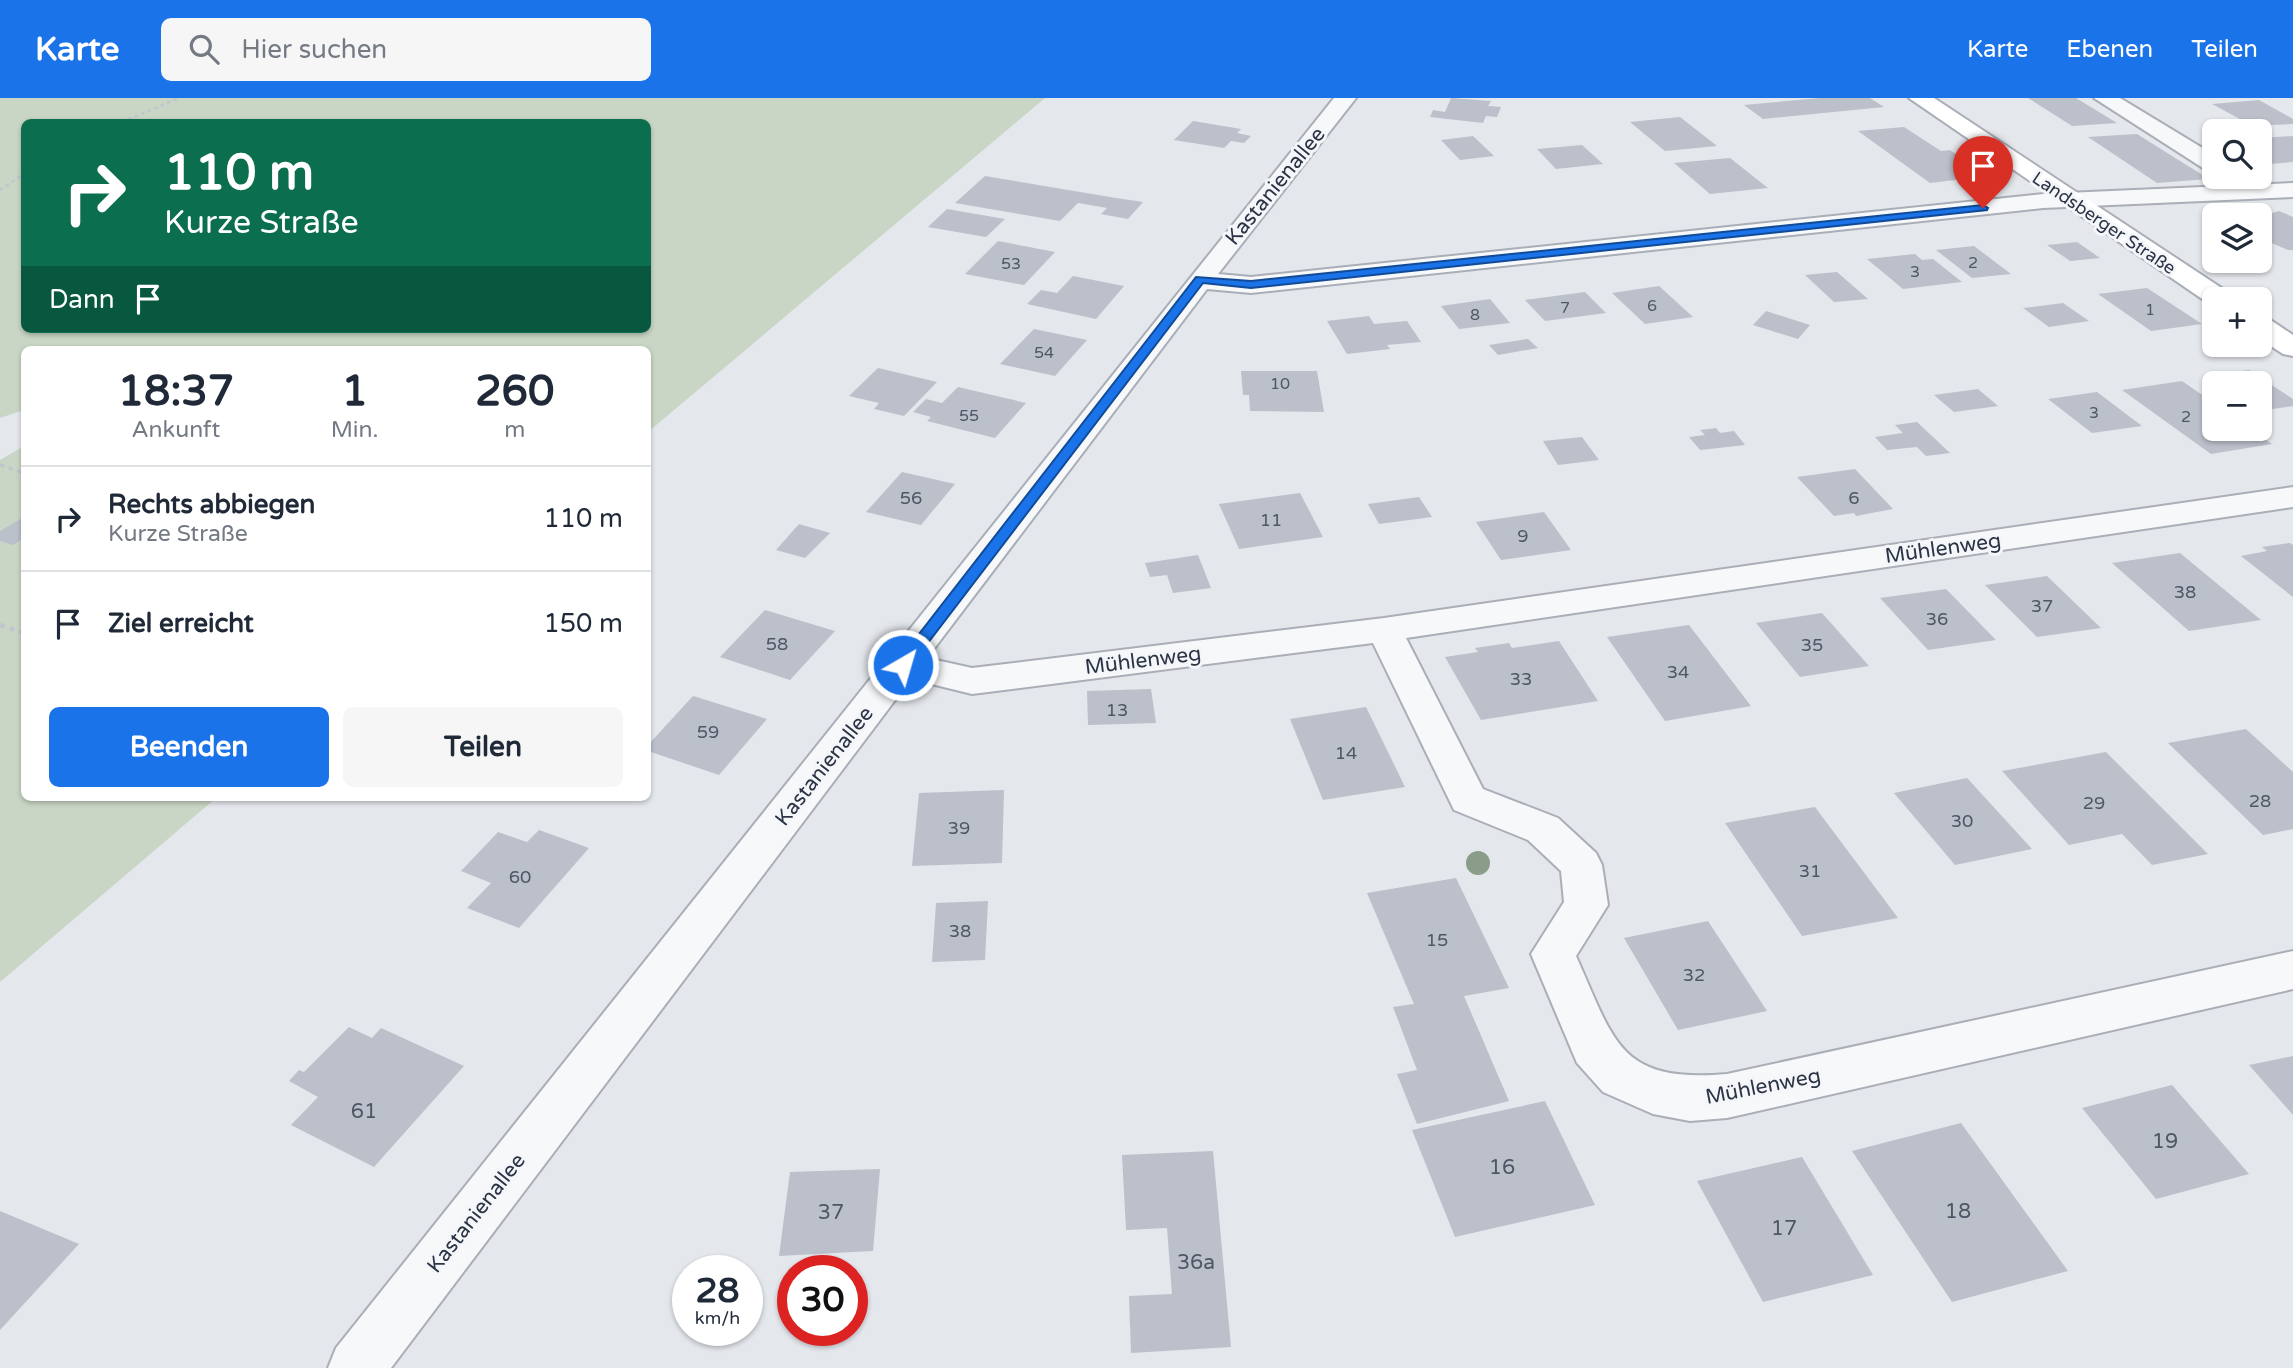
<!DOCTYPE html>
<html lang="de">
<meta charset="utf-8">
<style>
:root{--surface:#fff;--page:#f6f6f7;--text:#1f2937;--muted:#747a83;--line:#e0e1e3;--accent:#1a73e8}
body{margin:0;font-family:"Varela Round",sans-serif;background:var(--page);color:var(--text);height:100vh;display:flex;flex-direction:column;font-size:26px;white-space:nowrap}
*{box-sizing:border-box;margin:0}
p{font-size:23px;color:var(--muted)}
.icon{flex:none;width:38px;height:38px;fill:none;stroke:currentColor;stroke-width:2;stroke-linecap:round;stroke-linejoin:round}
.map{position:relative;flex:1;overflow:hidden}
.panel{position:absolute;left:21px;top:248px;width:630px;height:455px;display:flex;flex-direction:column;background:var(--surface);border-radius:10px;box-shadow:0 2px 5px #0004}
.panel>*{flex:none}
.hud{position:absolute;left:21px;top:21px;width:630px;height:214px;border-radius:10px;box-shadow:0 2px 5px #0004;background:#0b6e4f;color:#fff;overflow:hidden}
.buttons{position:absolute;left:2202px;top:21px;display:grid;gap:14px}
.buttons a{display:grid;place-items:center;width:70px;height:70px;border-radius:10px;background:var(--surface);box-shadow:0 2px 5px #0004;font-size:35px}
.speed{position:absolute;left:672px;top:1157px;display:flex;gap:14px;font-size:35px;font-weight:700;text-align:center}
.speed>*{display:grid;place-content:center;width:91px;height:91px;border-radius:50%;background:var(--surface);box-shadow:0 2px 5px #0004;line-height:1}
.speed small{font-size:18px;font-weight:400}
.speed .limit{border:10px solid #d22;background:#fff;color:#111}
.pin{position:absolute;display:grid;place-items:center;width:60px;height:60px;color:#fff;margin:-72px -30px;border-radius:50% 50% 50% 0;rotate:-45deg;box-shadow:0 0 7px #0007}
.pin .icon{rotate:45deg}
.me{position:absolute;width:77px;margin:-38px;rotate:38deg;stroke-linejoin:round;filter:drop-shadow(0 0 5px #0008)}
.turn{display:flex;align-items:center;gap:24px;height:147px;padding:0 28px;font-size:32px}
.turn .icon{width:91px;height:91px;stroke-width:2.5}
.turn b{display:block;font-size:49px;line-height:60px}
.then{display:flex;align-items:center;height:66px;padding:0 28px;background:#0003;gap:14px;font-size:26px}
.eta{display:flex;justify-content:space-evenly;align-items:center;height:119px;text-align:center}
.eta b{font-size:42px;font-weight:800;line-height:49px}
.button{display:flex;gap:14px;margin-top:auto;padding:14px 28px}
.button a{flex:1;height:80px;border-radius:10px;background:var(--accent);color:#fff;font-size:28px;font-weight:800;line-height:80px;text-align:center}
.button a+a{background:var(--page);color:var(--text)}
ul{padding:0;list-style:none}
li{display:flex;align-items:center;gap:21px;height:105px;padding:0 28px;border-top:2px solid var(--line)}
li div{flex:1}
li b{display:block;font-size:26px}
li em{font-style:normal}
header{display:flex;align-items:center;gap:42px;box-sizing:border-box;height:98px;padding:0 35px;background:var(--accent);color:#fff}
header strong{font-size:33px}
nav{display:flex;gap:38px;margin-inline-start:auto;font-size:24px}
.search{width:490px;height:63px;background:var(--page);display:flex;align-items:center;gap:18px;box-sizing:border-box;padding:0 24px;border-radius:10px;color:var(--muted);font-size:26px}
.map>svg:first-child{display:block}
.green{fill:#c9d6c5;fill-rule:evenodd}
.building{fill:#bbc0ca}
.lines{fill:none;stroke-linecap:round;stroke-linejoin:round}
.minor-casing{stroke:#a9aeb7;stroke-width:4}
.secondary-casing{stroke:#a9aeb7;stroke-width:4}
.path-far2{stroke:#c2c5cb;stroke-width:2.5;stroke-dasharray:3.5 3.5;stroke-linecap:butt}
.path-far1{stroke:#c2c5cb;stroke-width:3.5;stroke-dasharray:4.5 4.5;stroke-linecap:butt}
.path{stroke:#c2c5cb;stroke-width:4.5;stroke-dasharray:5 5;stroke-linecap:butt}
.minor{fill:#f7f8fa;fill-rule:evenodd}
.secondary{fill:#fff;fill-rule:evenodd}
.tree{fill:#899d89}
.route{fill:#1a73e8;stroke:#114b97;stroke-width:2}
.labels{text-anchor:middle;stroke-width:6;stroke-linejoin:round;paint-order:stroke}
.far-number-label{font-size:16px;fill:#4f5766}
.far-street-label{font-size:18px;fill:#2b3445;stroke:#f4f6f9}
.number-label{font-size:18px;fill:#4f5766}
.street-label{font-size:21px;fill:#2b3445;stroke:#f4f6f9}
.near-number-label{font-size:21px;fill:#4f5766}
</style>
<header>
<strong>Karte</strong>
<div class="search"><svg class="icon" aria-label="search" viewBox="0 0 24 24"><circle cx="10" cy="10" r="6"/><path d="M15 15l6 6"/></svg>Hier suchen</div>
<nav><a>Karte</a><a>Ebenen</a><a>Teilen</a></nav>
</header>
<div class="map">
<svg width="2293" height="1270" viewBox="0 0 2293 1270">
<rect width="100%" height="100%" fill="#e4e7ec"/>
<g class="green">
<path d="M0,0H1045L648,334V252H24V312L0,320ZM648,24V231H24V24Z"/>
<polygon points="24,348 24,700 216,700 0,884 0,362"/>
</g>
<g class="building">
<polygon points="1451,0 1491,3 1488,8 1501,9 1497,19 1486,18 1483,25 1430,19 1433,12 1445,14"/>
<polygon points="1820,0 1870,0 1884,9 1763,21 1744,7"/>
<polygon points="2028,0 2076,0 2117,25 2072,28"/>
<polygon points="2259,2 2293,21 2293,26 2253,28 2212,6"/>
<polygon points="1680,19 1717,48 1665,53 1630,24"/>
<polygon points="1193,23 1241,31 1237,35 1251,38 1244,45 1231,43 1224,50 1174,42"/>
<polygon points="1904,29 1941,53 1950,52 1963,61 1954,62 1980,79 1930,85 1858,33"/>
<polygon points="2137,36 2172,58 2209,81 2157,85 2088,39"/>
<polygon points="1473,38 1494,58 1460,62 1441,42"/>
<polygon points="2293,38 2293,64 2259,67 2259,40"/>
<polygon points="1582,47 1603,66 1556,71 1537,51"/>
<polygon points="1730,60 1768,90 1710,96 1674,65"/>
<polygon points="985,78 1116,100 1143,104 1128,121 1101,116 1107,110 1078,105 1060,123 955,105"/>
<polygon points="947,111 1005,121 986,139 928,129"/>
<polygon points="2279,113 2293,119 2293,152 2288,152 2262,141 2266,140 2259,137 2259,119"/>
<polygon points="998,143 1055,154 1024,187 965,176"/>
<polygon points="2077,144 2100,160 2070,163 2047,147"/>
<polygon points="1974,148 2011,176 1972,180 1936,152"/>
<polygon points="1915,156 1922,162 1933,161 1962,184 1903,191 1867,161"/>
<polygon points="1837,174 1868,201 1834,204 1805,177"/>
<polygon points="1073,178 1124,188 1096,221 1027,206 1041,192 1057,195"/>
<polygon points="1659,188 1693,219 1645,226 1612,195"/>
<polygon points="2147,190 2202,226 2151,233 2098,196"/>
<polygon points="1585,194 1606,215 1545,223 1525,202"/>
<polygon points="1490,201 1510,225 1459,231 1441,208"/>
<polygon points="2063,205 2089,223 2049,229 2023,210"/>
<polygon points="1766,213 1810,227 1798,241 1753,227"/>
<polygon points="1369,218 1374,226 1407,223 1421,244 1387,247 1390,251 1347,256 1327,223"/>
<polygon points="1034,231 1087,242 1055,278 1000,266"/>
<polygon points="1528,241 1538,250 1498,257 1489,247"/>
<polygon points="878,270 937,284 904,318 874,311 879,305 849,298"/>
<polygon points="2249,272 2293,301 2293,308 2259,313 2259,285 2214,287 2203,279"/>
<polygon points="1241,273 1317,273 1324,314 1250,313 1249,297 1243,297"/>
<polygon points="2182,283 2214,305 2214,331 2251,331 2272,346 2211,356 2122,292"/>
<polygon points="958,289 1026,305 995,340 927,323 931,319 913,314 926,301 942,305"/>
<polygon points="1978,291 1998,308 1954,314 1934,297"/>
<polygon points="2097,294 2142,328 2092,335 2048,301"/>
<polygon points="1917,324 1950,355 1926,358 1917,349 1887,352 1875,339 1903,335 1895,327"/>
<polygon points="1716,330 1720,335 1734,333 1745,347 1700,352 1689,339 1705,337 1700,332"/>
<polygon points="1582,339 1599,362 1558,367 1543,343"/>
<polygon points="1855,371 1893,411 1856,418 1854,415 1834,418 1797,379"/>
<polygon points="902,374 955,386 921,427 866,414"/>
<polygon points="1300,395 1323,439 1239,451 1219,406"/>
<polygon points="1419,399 1432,419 1379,426 1368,406"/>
<polygon points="1544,414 1571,452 1501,462 1476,424"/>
<polygon points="24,419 24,440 13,447 0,443 0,433"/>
<polygon points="799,426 830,435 805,460 776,452"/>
<polygon points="2290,445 2293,447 2293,499 2241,458 2267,453 2262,449"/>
<polygon points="2180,455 2261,522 2189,533 2112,465"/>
<polygon points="1198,457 1211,490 1173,495 1167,477 1150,479 1145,465"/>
<polygon points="2047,478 2101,530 2037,539 1985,487"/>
<polygon points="1946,491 1996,542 1928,552 1880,500"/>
<polygon points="765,512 835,533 790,582 720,559"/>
<polygon points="1822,515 1869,568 1800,579 1756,525"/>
<polygon points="1689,527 1751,608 1665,623 1607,539"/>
<polygon points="1559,543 1598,603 1481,622 1445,559 1478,554 1475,550 1509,545 1512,550"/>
<polygon points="1151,591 1156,625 1088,627 1087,593"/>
<polygon points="693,598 767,621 719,677 648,653 648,647"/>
<polygon points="1366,609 1405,689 1323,702 1290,621"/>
<polygon points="2246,631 2293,674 2293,731 2263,737 2168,645"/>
<polygon points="2106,654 2208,756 2152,767 2122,736 2069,747 2002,673"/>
<polygon points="1967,680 2032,751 1955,767 1894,695"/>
<polygon points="1004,692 1002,765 912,768 919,695"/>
<polygon points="1815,709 1898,820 1802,838 1725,725"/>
<polygon points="539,732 589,750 519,830 467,810 491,785 461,773 498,734 527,744"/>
<polygon points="1456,780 1509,890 1464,898 1509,1003 1417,1026 1397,976 1417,972 1393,909 1414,906 1367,795"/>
<polygon points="988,803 985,862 932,864 936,805"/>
<polygon points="1708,823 1767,913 1678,932 1624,840"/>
<polygon points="349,929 372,940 381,930 464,968 374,1069 291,1027 318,999 289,983 299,972 304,974"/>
<polygon points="2293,958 2293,1017 2249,967"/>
<polygon points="2172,987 2249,1076 2156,1101 2082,1010"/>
<polygon points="1545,1003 1595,1107 1455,1139 1412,1032"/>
<polygon points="1961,1025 2068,1173 1952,1204 1852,1053"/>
<polygon points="1213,1053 1231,1249 1131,1255 1129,1198 1172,1196 1167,1130 1126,1132 1122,1057"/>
<polygon points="1802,1059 1873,1177 1763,1204 1697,1083"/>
<polygon points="880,1071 873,1153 779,1158 790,1074"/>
<polygon points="0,1113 79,1146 0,1232"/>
</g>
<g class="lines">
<g class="minor-casing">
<g id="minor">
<path d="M1334,0H1356L1218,176L1251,179L2043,96L2293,85V99L2043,110L1251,195L1207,191L927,560L972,570L1384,520L2293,389V409L1406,540L1483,691L1558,720L1596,755L1602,767L1608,807L1576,858C1615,945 1619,985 1727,976L2293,853V891L1727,1020L1690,1023L1653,1016L1603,994L1577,965L1531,856L1564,804L1561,773L1528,742L1454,712L1373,545L972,596L911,581L391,1270H328L336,1250Z"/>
<polygon points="2094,0 2120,0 2214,57 2214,74 2206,72"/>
</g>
</g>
<g class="secondary-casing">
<g id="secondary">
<polygon points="1909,0 1934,0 2229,195 2233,201 2214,201 2214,207 2211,207"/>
<polygon points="2259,219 2269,221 2293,237 2293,258 2283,256 2259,240"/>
</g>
</g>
<g class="path-far2">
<polyline points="122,24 179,0"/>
<polyline points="0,92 24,76"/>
</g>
<polyline class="path-far1" points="0,367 24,375"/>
<polyline class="path" points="0,527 24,535"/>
<use href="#minor" class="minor"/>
<use href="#secondary" class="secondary"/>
</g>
<circle class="tree" cx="1478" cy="765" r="12"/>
<polygon class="route" points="1983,107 1988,110 1987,112 1251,190 1203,185 908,571 898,571 895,567 1196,179 1251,183"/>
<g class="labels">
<g class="far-number-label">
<text x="1973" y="170">2</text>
<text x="1011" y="171">53</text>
<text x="1915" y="179">3</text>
<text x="1652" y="213">6</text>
<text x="1565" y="215">7</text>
<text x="2150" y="217">1</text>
<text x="1475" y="222">8</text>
<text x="1044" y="260">54</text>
<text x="1280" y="291">10</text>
<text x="2094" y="320">3</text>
<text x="969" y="323">55</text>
<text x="2186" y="324">2</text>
</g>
<g class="far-street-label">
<text transform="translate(2104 125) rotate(34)" y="6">Landsberger Straße</text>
</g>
<g class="number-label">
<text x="911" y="406">56</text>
<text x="1854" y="406">6</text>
<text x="1271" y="428">11</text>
<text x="1523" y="444">9</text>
<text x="2185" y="500">38</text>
<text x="2042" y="514">37</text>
<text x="1937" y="527">36</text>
<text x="777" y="552">58</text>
<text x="1812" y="553">35</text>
<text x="1678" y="580">34</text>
<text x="1521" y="587">33</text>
<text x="1117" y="618">13</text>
<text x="708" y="640">59</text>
<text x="1346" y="661">14</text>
<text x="2260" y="709">28</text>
<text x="2094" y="711">29</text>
<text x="1962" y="729">30</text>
<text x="959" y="736">39</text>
<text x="1810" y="779">31</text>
<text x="520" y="785">60</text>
<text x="960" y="839">38</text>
<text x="1437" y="848">15</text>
<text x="1694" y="883">32</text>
</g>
<g class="street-label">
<text transform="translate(1275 88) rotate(-51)" y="7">Kastanienallee</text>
<text transform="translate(1943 450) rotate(-8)" y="7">Mühlenweg</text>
<text transform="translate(1143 562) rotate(-7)" y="7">Mühlenweg</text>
<text transform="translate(824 668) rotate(-52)" y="7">Kastanienallee</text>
<text transform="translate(1763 988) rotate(-11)" y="7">Mühlenweg</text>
<text transform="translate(476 1115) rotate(-52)" y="7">Kastanienallee</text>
</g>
<g class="near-number-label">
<text x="364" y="1020">61</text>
<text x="2165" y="1050">19</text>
<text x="1502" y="1076">16</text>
<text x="1958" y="1120">18</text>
<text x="831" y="1121">37</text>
<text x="1784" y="1137">17</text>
<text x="1196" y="1171">36a</text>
</g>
</g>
</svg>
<div class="buttons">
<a><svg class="icon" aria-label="search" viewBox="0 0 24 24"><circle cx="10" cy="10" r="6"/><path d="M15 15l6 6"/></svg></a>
<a><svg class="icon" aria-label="layers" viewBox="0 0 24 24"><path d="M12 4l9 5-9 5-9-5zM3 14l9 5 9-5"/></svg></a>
<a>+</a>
<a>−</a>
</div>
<div class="speed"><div>28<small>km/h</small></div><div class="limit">30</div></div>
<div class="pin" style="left:1983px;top:110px;background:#d93025"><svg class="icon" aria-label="arrive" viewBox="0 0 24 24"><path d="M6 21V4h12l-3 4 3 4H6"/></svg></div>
<svg class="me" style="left:903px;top:567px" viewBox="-20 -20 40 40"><circle r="17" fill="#1a73e8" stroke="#fff" stroke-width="3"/><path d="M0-11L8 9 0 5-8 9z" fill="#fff"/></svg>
<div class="hud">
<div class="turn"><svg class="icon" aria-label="right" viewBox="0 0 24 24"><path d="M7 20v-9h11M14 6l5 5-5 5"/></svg><div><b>110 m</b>Kurze Straße</div></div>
<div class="then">Dann<svg class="icon" aria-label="arrive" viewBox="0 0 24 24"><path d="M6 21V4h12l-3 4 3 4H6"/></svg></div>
</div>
<section class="panel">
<div class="eta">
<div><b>18:37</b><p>Ankunft</p></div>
<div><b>1</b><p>Min.</p></div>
<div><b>260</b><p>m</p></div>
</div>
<ul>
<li><svg class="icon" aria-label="right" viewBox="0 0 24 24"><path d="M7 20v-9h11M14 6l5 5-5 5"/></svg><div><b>Rechts abbiegen</b><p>Kurze Straße</p></div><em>110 m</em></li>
<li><svg class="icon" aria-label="arrive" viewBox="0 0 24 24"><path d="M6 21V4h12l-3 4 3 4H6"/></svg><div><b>Ziel erreicht</b></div><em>150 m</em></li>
</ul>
<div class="button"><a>Beenden</a><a>Teilen</a></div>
</section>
</div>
